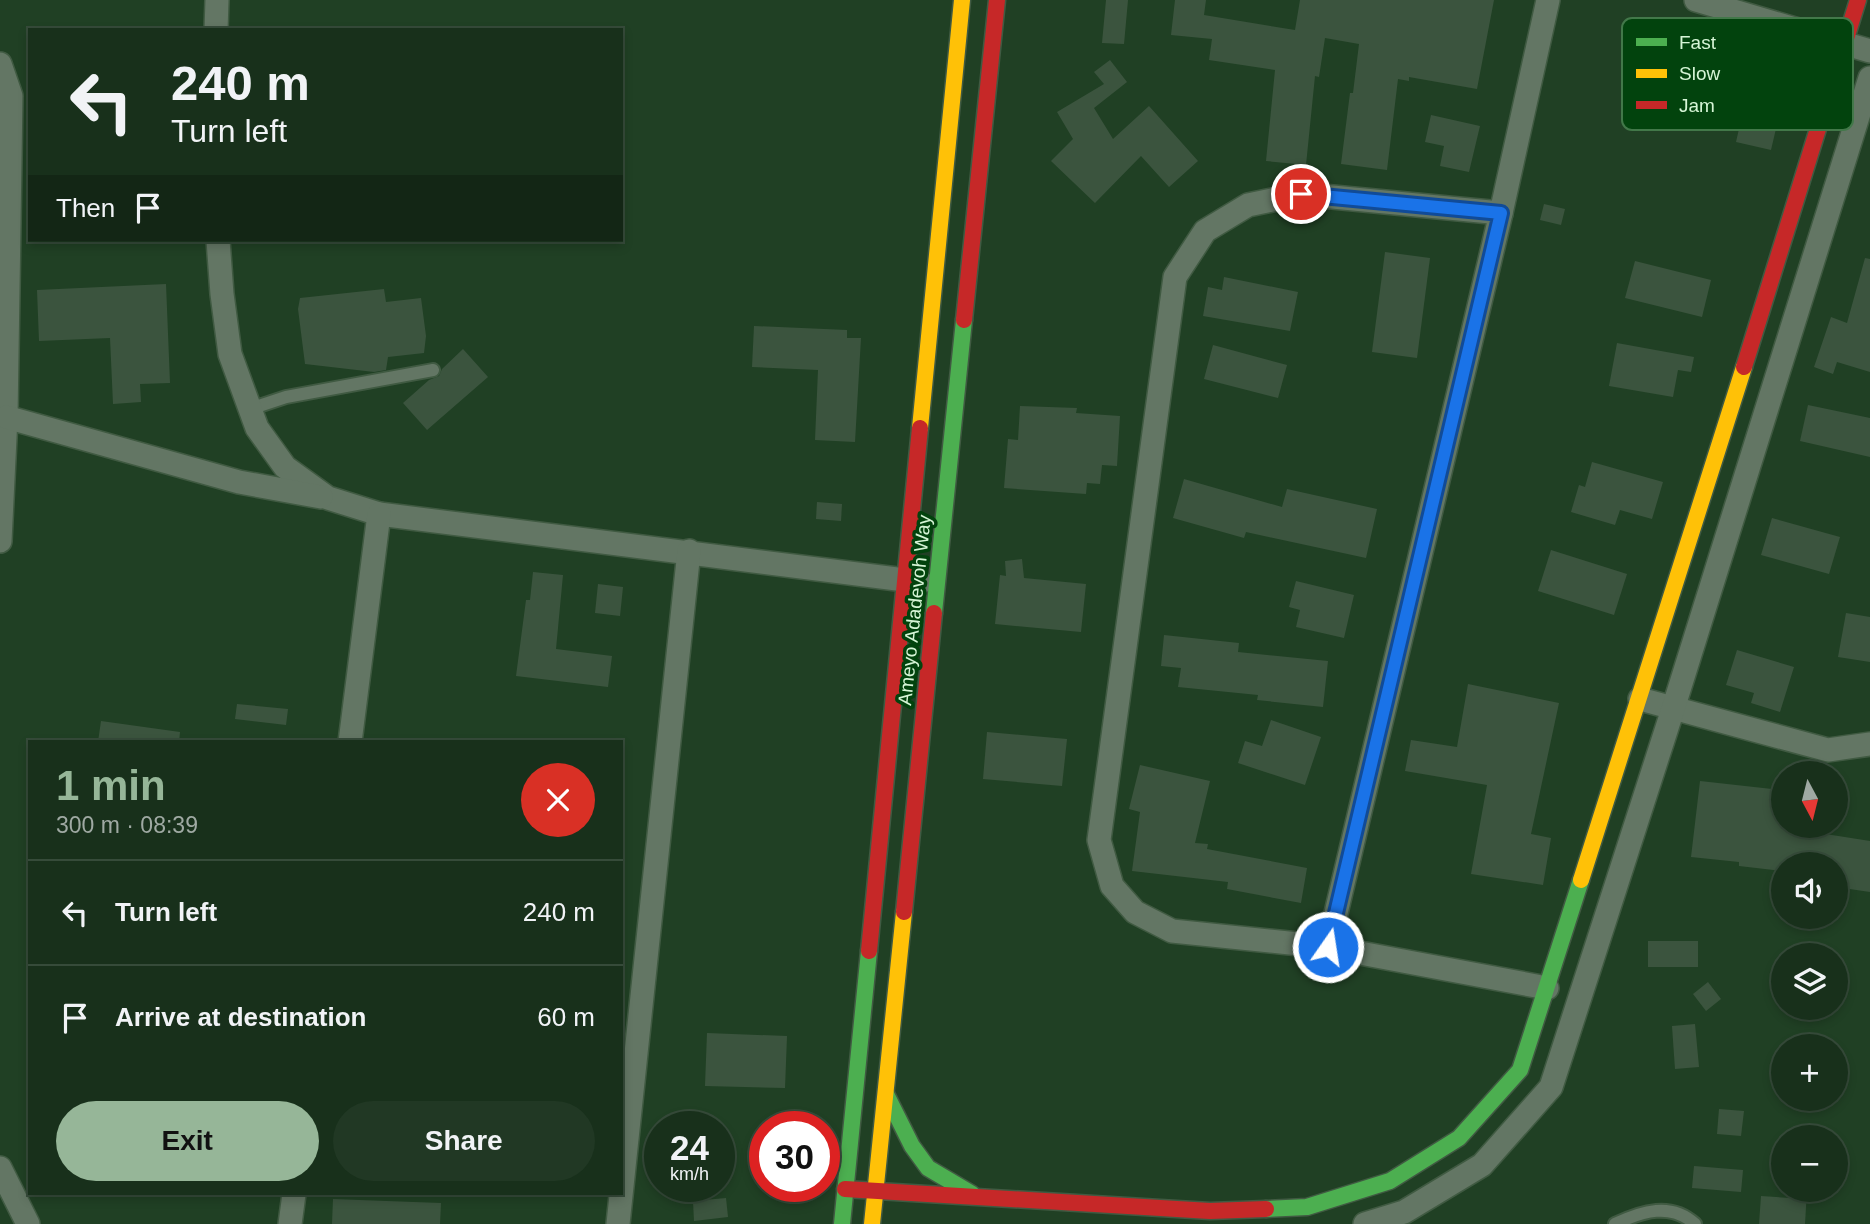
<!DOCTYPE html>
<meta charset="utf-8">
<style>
:root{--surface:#18301b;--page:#213824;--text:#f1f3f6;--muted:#9fa9a3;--line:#364b3a;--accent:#96b698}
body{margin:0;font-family:Helvetica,sans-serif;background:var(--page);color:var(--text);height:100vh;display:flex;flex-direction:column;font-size:26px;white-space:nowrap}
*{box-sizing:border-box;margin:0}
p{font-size:23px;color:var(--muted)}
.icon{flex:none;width:38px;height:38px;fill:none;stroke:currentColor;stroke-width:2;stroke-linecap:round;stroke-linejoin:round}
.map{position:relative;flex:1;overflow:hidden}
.details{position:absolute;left:28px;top:740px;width:595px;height:455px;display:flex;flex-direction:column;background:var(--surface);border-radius:0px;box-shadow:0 4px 10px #0003,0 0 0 2px var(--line)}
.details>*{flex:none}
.top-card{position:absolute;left:28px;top:28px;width:595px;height:214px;border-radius:0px;box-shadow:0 4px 10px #0003,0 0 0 2px var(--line);background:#18301b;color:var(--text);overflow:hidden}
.needle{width:46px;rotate:173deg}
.controls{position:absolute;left:1771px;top:761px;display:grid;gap:14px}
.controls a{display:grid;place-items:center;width:77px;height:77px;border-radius:50%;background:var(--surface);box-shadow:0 4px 10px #0003,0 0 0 2px var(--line);font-size:35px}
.speed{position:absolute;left:644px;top:1111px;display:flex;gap:14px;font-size:35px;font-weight:700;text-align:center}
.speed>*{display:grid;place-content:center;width:91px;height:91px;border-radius:50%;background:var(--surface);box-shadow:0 4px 10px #0003,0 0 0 2px var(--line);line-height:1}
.speed small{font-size:18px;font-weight:400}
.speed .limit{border:10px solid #d22;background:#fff;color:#111}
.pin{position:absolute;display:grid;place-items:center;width:60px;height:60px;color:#fff;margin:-30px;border:4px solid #fff;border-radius:50%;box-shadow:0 2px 7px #0007}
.me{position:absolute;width:77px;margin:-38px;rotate:13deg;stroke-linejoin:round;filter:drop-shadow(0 0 5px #0008)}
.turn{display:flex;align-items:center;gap:24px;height:147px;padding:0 28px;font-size:32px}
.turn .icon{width:91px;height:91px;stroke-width:2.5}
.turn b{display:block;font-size:49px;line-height:60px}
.then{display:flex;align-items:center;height:66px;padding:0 28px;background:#0003;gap:14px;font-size:26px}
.round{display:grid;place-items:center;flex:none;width:74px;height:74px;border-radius:37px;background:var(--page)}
.overview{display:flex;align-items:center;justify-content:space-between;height:119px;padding:0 28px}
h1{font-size:42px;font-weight:600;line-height:52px;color:var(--accent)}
.button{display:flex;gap:14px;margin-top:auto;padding:14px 28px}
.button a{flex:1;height:80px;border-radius:42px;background:var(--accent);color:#111;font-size:28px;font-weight:600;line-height:80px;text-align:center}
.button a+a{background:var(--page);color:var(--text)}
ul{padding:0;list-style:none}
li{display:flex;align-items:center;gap:21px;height:105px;padding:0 28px;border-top:2px solid var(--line)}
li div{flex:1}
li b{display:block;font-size:26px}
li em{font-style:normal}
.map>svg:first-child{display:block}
.building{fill:#3b543e}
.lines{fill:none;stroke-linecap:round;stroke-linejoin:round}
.lane-casing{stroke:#405a42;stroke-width:16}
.street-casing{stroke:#405a42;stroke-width:26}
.fast-casing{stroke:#405a42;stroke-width:19}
.slow-casing{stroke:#405a42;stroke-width:19}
.jam-casing{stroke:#405a42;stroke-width:19}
.lane{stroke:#637664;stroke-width:12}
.street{stroke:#637664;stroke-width:23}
.fast{stroke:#4caf50;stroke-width:16}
.slow{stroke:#ffc107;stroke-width:16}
.jam{stroke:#c62828;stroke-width:16}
.route-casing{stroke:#114b97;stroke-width:18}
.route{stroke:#1a73e8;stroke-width:12}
.labels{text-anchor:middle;stroke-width:7;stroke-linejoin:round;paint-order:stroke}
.street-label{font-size:19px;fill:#d6f5d6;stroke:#02430d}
.key{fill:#02430d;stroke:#427849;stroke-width:2}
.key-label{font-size:19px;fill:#d6f5d6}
</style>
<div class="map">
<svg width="1870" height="1224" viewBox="0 0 1870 1224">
<rect width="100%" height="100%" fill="#204024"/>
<g class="building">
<polygon points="1106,0 1128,0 1124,44 1102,43"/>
<polygon points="1175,0 1206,0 1204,15 1295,30 1300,0 1494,0 1477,89 1409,77 1409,81 1398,79 1387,170 1341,164 1350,93 1353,93 1359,44 1325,38 1319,77 1315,76 1306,165 1266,161 1275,70 1209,60 1212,39 1171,35"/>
<polygon points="1110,60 1127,82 1094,108 1113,139 1149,106 1198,161 1169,187 1141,156 1095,203 1051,161 1073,139 1057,112 1104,84 1094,72"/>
<polygon points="1751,79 1786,86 1771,150 1736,142 1741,120 1743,120"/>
<polygon points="1431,115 1480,126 1469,172 1440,166 1444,146 1425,142"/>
<polygon points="1544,204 1565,209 1561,225 1540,220"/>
<polygon points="1385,252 1430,258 1417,358 1372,352"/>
<polygon points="1865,258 1870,259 1870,372 1837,362 1833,374 1814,367 1831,317 1847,323"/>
<polygon points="1635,261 1711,280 1702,317 1625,298"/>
<polygon points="1224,277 1298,292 1290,331 1203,316 1208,287 1222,290"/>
<polygon points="166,284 170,383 140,384 141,402 113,404 110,338 39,341 37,290"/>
<polygon points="384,289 386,302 421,298 426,336 424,353 388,357 386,370 374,372 305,364 298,309 300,298"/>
<polygon points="754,326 847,330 847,338 861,338 855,442 815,440 818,370 752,367"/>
<polygon points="1617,343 1694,357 1691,372 1678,370 1673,397 1609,386"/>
<polygon points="1213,345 1287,365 1278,398 1204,379"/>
<polygon points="463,349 488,377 427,430 403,403 429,380 439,376 442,369"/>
<polygon points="1808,405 1870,418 1870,457 1800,441"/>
<polygon points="1020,406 1077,408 1076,413 1120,416 1117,466 1102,465 1100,484 1087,483 1086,494 1004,488 1008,439 1018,440"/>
<polygon points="1592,462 1663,482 1652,519 1620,510 1615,525 1571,512 1579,485 1585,487"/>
<polygon points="1184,479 1282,507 1287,489 1377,509 1366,558 1246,532 1244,538 1173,518"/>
<polygon points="817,502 842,504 841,521 816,519"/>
<polygon points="1772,518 1840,537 1829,574 1761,555"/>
<polygon points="1551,550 1627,574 1614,615 1538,591"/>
<polygon points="1022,559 1024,578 1086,584 1081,632 995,624 1000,575 1006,576 1005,561"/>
<polygon points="533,572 563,575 556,649 612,656 608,687 516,676 526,600 530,600"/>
<polygon points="1296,581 1354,595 1344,638 1296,627 1300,610 1289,607"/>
<polygon points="598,584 623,587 620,616 595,613"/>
<polygon points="1846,613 1870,617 1870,662 1838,657"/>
<polygon points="1164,635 1239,643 1238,652 1328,661 1323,707 1257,700 1258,695 1178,687 1181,668 1161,666"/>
<polygon points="1737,650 1794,667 1780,712 1751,703 1754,693 1726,685"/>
<polygon points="1468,684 1559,703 1531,834 1551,838 1543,885 1471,874 1487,785 1405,771 1411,740 1457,747"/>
<polygon points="237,704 288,709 286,725 235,719"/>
<polygon points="1271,720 1321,737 1305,785 1238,763 1245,741 1262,746"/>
<polygon points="101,721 180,732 179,742 98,742"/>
<polygon points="987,732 1067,739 1062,786 983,779"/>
<polygon points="1140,765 1210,781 1195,843 1208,844 1207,849 1307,868 1301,903 1227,889 1228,882 1132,871 1140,812 1129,809"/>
<polygon points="1700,781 1772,789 1773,796 1783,797 1783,826 1795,826 1794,829 1870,841 1870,892 1836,887 1836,864 1783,864 1783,871 1739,866 1739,862 1691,857"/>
<rect x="1648" y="941" width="50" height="26"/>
<polygon points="1708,982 1721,999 1706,1011 1693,994"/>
<polygon points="1695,1024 1699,1067 1675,1069 1672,1026"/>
<polygon points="707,1033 787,1036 785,1088 705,1086"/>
<polygon points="1719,1109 1744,1111 1741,1136 1717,1134"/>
<polygon points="1694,1166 1743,1170 1741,1192 1692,1188"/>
<polygon points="1791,1190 1807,1190 1805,1224 1759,1224 1761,1196 1790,1198"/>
<polygon points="726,1198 728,1217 694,1221 693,1201"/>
<polygon points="333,1199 441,1203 440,1224 332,1224"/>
</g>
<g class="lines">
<g class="lane-casing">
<g id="lane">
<polyline points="250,409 286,397 433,370"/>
<path d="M1615,1224C1642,1211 1671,1202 1695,1224"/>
</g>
</g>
<g class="street-casing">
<g id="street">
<polyline points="1696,0 1870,51"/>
<polyline points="216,30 217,0"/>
<polyline points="0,64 11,96 6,417 0,541"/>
<polyline points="1501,213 1301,194 1248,205 1205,231 1175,277 1099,840 1112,886 1135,912 1172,931 1328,947 1547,988"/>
<polyline points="218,240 222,294 230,354 257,428 285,467 328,498 379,514 921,582"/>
<polyline points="6,417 239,482 321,497"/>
<polyline points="1640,699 1828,750 1870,744"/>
<polyline points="350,742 379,514"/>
<polyline points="1328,947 1501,213 1548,0"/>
<polyline points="0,1168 28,1224"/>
<polyline points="290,1224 294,1194"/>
<polyline points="618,1224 689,551"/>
<polyline points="1365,1224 1404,1212 1482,1165 1551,1087 1673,709 1870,78"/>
</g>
</g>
<g class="fast-casing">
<g id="fast">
<polyline points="934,613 964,320"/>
<polyline points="886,1094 912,1146 928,1168 972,1194"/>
<polyline points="1266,1209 1307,1207 1390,1181 1459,1138 1520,1070 1581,880"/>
<polyline points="842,1224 869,951"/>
</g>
</g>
<g class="slow-casing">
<g id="slow">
<polyline points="920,428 962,0"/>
<polyline points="1581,880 1744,367"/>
<polyline points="872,1224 904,912"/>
</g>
</g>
<g class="jam-casing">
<g id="jam">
<polyline points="964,320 997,0"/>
<polyline points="1744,367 1858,0"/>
<polyline points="904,912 934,613"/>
<polyline points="869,951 920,428"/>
<polyline points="845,1189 1210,1211 1266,1209"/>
</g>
</g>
<use href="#lane" class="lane"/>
<use href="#street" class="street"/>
<use href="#fast" class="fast"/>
<use href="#slow" class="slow"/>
<use href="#jam" class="jam"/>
</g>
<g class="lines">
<g class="route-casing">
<polyline id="route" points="1301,194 1501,213 1328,947"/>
</g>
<use href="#route" class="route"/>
</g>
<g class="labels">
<g class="street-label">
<text transform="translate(914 610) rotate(-84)" y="7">Ameyo Adadevoh Way</text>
</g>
</g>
<rect x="1622" y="18" width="231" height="112" rx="10" class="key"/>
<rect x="1636" y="38" width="31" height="8" fill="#4caf50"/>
<rect x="1636" y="69" width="31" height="9" fill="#ffc107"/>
<rect x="1636" y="101" width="31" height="8" fill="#c62828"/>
<g class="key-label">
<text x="1679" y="49">Fast</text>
<text x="1679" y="80">Slow</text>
<text x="1679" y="112">Jam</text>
</g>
</svg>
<div class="controls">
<a><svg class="needle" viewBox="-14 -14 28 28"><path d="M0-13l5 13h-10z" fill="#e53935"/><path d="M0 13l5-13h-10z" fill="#9fa9a3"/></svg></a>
<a><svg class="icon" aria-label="sound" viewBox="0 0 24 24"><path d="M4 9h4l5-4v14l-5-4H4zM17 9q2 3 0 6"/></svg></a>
<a><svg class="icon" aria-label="layers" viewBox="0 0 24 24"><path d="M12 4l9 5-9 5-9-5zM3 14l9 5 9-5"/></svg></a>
<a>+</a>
<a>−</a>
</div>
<div class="speed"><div>24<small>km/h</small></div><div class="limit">30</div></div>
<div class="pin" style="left:1301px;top:194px;background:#d93025"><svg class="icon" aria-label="arrive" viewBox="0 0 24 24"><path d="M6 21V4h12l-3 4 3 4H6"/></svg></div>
<svg class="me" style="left:1328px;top:947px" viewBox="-20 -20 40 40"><circle r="17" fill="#1a73e8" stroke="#fff" stroke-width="3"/><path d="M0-11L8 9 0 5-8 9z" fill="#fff"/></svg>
<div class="top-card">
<div class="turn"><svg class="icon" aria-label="left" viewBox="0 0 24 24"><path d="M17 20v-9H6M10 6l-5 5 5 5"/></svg><div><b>240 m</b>Turn left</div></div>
<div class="then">Then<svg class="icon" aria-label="arrive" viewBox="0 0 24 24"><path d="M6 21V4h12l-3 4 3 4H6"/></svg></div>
</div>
<section class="details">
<div class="overview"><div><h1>1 min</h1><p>300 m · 08:39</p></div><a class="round" style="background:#d93025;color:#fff"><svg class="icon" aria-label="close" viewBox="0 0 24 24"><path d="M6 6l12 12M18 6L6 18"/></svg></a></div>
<ul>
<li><svg class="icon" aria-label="left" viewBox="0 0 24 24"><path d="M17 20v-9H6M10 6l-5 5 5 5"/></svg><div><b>Turn left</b></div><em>240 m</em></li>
<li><svg class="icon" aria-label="arrive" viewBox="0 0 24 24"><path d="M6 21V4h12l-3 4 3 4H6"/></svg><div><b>Arrive at destination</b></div><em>60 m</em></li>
</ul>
<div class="button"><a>Exit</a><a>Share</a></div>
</section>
</div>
